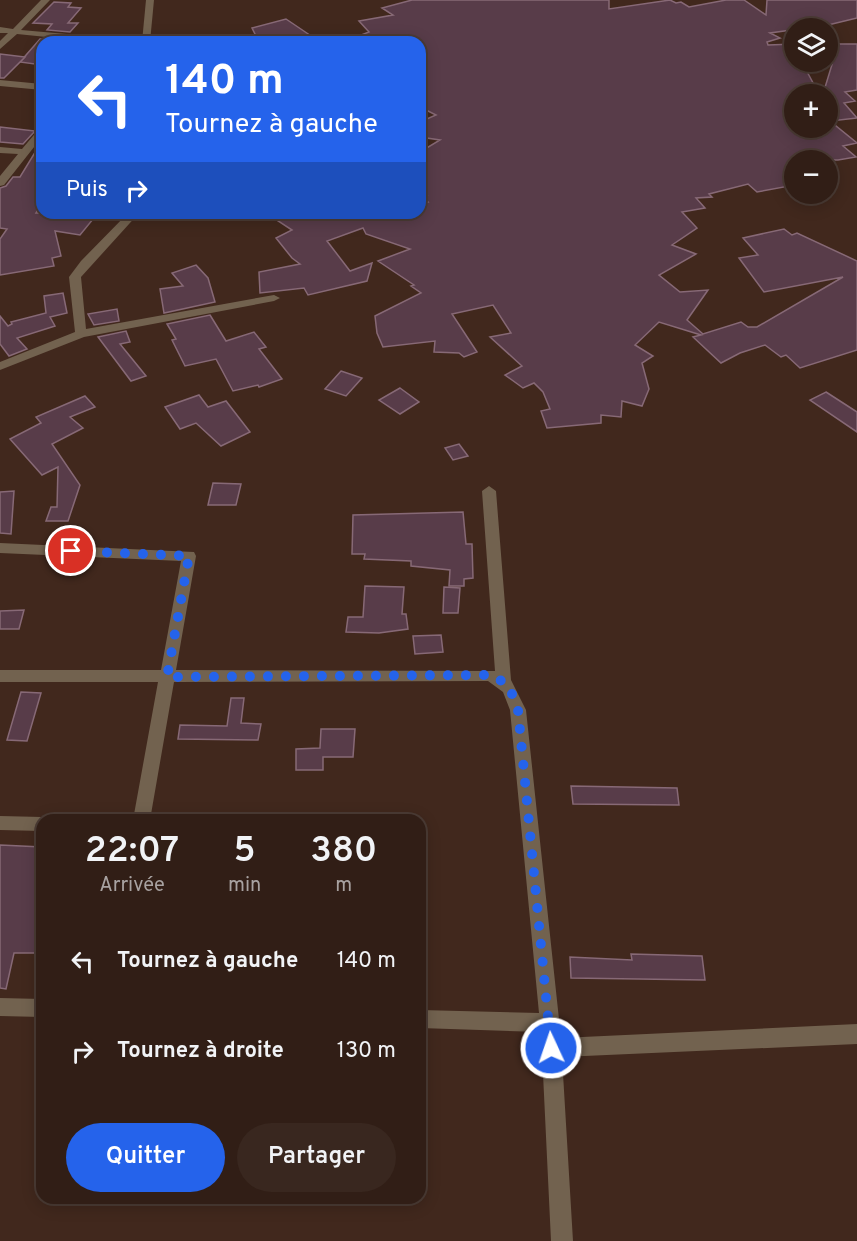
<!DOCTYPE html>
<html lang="fr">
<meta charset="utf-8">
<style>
:root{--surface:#311e16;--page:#39271f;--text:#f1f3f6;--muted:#a8a2a1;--line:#4c3c35;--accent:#2563eb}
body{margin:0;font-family:Overpass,sans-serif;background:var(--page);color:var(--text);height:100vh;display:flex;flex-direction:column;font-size:22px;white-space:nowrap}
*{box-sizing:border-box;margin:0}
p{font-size:20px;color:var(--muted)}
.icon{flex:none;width:33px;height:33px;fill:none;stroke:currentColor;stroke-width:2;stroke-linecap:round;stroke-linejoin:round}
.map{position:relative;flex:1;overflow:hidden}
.panel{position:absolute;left:36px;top:814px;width:390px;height:390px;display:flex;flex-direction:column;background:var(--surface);border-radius:18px;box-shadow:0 3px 15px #0003,0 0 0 2px var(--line)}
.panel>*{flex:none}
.guide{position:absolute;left:36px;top:36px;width:390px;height:183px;border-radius:18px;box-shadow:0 3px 15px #0003,0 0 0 2px var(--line);background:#2563eb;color:#fff;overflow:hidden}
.controls{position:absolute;left:784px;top:18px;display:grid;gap:12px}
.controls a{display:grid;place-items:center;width:54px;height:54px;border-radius:50%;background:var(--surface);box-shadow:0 3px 15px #0003,0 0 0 2px var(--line);font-size:30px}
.pin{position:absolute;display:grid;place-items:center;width:51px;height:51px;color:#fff;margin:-26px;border:3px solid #fff;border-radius:50%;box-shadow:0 2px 6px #0007}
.me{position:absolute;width:66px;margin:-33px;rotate:357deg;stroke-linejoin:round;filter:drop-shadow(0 0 4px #0008)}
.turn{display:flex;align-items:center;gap:21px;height:126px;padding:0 30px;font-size:27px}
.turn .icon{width:78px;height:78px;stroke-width:2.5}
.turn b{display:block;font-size:42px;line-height:51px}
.then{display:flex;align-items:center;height:57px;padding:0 30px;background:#0003;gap:12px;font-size:22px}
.eta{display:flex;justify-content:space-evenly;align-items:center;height:102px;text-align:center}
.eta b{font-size:36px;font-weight:600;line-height:42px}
.primary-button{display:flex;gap:12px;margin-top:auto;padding:12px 30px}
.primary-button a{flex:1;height:69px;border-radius:36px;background:var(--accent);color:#fff;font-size:24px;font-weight:600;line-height:69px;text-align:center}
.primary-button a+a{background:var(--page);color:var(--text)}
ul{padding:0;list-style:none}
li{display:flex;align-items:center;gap:18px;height:90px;padding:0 30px}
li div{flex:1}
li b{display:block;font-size:22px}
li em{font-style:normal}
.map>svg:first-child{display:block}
.building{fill:#583c49;stroke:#876976;stroke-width:1.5}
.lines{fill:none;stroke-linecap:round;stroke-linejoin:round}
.street{fill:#72624f;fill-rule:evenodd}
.route{stroke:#2563eb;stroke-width:10;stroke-dasharray:0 18}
</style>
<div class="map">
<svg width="857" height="1241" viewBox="0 0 857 1241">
<rect width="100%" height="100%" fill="#41281d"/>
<g class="building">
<polygon points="412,0 609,0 609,9 670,0 676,3 681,2 689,7 726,0 744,0 766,15 767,0 857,0 857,18 828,25 770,33 780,38 767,42 768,45 795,44 793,58 805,68 819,94 795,94 795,128 820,128 828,131 828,94 823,94 834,58 828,52 828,44 857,44 857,90 845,92 855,101 844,103 857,118 830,121 857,143 843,146 856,157 838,160 795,160 795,185 757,192 748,184 709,194 712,197 696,198 705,208 682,212 697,228 672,245 696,254 659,275 680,292 708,290 687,320 703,334 741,322 748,327 757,327 843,277 764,292 739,258 758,255 743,238 784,229 792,235 797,233 857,261 857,350 800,368 786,355 781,357 765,345 740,353 721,363 693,337 701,335 659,322 635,345 653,356 642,363 649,389 642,406 622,401 621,417 601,415 601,423 547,428 541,411 550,409 543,392 534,383 523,388 505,375 522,366 490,337 511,333 493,305 452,314 477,352 464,357 459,353 434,352 435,341 383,347 377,333 375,316 421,293 411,286 414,285 378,261 410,249 366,234 363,228 327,241 350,271 372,263 367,281 308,295 304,288 260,293 259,272 300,264 292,258 276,238 292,230 275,219 289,213 302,220 316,213 420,213 420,205 428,202 421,197 427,195 420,188 420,152 440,140 420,137 420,122 436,115 420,107 420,42 346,41 369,32 359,21 393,15 382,8"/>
<polygon points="54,2 71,3 68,7 81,8 68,23 78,23 70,32 47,30 52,24 33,23"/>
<polygon points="286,19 320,42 259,42 252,28"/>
<polygon points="40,39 62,41 42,42 42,65 20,62"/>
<polygon points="0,54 25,57 4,78 0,78"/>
<polygon points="0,127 35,131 23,144 0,142"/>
<polygon points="42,141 42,203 36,213 98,213 80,235 55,231 61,256 52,258 54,266 0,275 0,239 7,229 0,228 0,188 6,186 13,177 20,177"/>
<polygon points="196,265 208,278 215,302 164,313 160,289 183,286 172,273"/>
<polygon points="63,293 67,313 50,317 55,326 17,338 27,349 9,356 0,344 0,316 8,326 12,324 11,322 46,313 44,296"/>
<polygon points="117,309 119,321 94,325 88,314"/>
<polygon points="210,315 226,341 254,332 266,347 259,349 282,379 259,387 258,385 233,391 216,359 185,366 172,340 176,339 167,324"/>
<polygon points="126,331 130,342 120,344 146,376 131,381 98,337"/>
<polygon points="341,371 362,378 346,396 325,389"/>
<polygon points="400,388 419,402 400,414 379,400"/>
<polygon points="826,392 857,412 857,432 810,400"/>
<polygon points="199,395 208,407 226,401 250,432 221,446 196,423 180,429 165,407"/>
<polygon points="85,396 95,407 70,417 83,428 52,444 80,485 68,521 46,521 51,507 57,507 58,467 42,475 10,439 41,423 36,417"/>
<polygon points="459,444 468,456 453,460 445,448"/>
<polygon points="213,483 241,484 236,505 208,505"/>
<polygon points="14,491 11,534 0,533 0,492"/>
<polygon points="463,512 466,544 472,544 473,578 464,579 464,586 449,586 450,570 411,566 411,561 364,559 365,554 352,554 353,515"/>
<polygon points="365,586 404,587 402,614 406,614 408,629 379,633 346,632 348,617 363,617"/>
<polygon points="444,587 460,588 458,613 443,613"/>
<polygon points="24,610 19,629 0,629 0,611"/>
<polygon points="441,635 443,652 415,654 413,636"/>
<polygon points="21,692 41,693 27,741 7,740"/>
<polygon points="231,698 244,698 241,723 261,724 258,740 178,739 180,725 227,726"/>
<polygon points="321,729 355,729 353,757 323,757 323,770 296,770 296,749 320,748"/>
<polygon points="571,786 677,788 679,805 573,804"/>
<polygon points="0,845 42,847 42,953 14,953 6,989 0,988"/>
<polygon points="631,954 702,956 705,980 571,978 570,957 632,960"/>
</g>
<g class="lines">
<g class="street">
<polygon points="41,0 50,0 21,30 112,38 116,41 96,42 17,34 0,49 0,41 8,33 0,33 0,27 13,29"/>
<polygon points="146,0 154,0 150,42 142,42"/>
<polygon points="0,80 42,84 42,90 0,86"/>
<polygon points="42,128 42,137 4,185 0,186 0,176 18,154 0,153 0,147 22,149 39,129"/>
<polygon points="128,213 139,213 81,277 86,329 274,295 280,298 274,301 84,337 0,370 0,362 75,332 69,277 81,261"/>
<polygon points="489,486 496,491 511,680 526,710 561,1038 857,1024 857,1044 562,1057 573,1241 551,1241 541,1032 420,1028 420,1010 539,1013 510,710 503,692 488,681 174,682 150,820 133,820 158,682 0,682 0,670 161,670 181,561 0,553 0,543 194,552 196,556 176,670 495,671 482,491"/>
<polygon points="0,816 42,817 49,820 42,820 42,831 0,830"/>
<polygon points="0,998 42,999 42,1017 0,1016"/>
</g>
</g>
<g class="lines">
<path class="route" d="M71,551L189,556L167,677L489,675C509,682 511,690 518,710L551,1048"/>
</g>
</svg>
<div class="controls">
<a><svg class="icon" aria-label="layers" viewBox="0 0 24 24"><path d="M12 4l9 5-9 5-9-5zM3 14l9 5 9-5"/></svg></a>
<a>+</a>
<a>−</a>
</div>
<div class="pin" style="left:71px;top:551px;background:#d93025"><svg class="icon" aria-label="arrive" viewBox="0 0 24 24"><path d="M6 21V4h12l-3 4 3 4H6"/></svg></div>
<svg class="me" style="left:551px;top:1048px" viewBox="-20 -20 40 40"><circle r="17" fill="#2563eb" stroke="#fff" stroke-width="3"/><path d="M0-11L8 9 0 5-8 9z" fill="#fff"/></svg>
<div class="guide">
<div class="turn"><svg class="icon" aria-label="left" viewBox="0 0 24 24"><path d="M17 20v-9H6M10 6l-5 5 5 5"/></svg><div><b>140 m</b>Tournez à gauche</div></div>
<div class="then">Puis<svg class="icon" aria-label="right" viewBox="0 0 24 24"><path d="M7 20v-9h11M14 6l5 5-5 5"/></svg></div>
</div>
<section class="panel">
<div class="eta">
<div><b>22:07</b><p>Arrivée</p></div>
<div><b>5</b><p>min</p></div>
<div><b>380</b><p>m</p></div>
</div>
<ul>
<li><svg class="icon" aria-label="left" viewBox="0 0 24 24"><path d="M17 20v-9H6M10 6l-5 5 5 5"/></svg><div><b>Tournez à gauche</b></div><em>140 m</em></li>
<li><svg class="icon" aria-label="right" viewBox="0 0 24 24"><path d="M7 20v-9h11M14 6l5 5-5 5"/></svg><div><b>Tournez à droite</b></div><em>130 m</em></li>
</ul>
<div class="primary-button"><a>Quitter</a><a>Partager</a></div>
</section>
</div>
